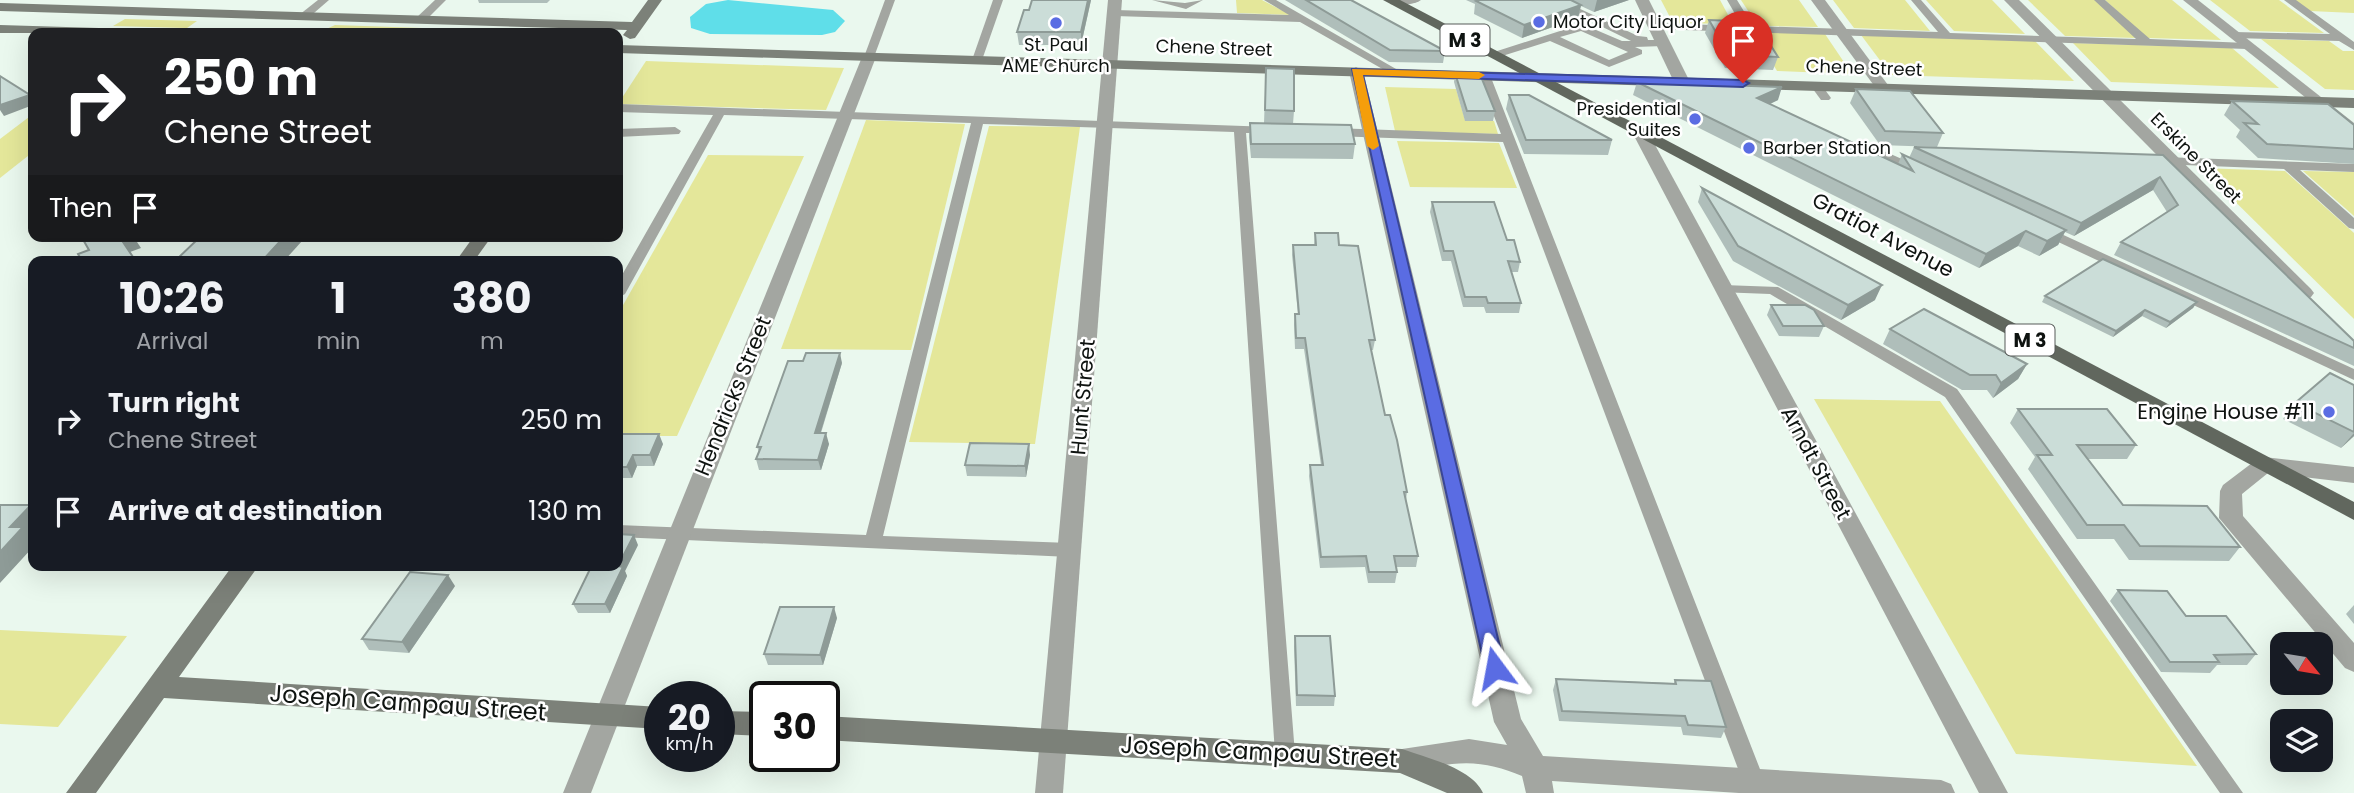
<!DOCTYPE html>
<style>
:root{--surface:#171b24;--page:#20242c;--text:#f1f3f6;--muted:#9ea1a6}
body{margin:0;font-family:Poppins,sans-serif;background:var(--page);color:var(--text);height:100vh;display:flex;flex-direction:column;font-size:26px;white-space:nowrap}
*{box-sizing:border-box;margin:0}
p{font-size:23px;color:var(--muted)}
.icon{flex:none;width:38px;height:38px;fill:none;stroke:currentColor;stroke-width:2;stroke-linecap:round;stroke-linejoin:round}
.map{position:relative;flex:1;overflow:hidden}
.side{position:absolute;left:28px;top:256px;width:595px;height:315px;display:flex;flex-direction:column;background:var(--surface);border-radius:14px;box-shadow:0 7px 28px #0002}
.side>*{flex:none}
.hud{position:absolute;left:28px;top:28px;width:595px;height:214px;border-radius:14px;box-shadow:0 7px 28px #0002;background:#202124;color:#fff;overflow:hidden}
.needle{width:46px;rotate:120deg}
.buttons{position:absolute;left:2270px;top:632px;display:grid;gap:14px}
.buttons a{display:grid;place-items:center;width:63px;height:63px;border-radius:14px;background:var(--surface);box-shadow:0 7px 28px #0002;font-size:35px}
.speed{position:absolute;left:644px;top:681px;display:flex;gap:14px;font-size:35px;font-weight:700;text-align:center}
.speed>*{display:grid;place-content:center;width:91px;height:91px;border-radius:50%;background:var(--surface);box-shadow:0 7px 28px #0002;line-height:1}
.speed small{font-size:18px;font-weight:400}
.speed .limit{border:4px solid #111;border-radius:10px;background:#fff;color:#111}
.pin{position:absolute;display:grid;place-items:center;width:60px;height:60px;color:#fff;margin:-72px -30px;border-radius:50% 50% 50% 0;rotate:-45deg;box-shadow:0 0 7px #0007}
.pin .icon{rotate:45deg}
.me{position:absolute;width:77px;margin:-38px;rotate:347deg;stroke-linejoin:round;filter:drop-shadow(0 0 5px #0008)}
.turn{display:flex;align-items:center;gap:24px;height:147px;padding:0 21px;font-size:32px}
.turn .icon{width:91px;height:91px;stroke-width:2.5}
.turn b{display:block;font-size:49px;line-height:60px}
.then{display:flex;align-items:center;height:66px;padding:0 21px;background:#0003;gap:14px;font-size:26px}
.eta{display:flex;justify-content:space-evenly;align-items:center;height:119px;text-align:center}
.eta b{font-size:42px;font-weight:700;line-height:49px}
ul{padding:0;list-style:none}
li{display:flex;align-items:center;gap:21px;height:91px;padding:0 21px}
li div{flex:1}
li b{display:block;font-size:26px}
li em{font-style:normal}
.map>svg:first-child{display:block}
.green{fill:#e4e79a}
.water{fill:#5fdee9}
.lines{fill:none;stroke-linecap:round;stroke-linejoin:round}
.lane{fill:#a3a6a1;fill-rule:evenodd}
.street{fill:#a3a6a1;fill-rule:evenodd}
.secondary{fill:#7c8179;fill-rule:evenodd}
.primary{fill:#61675e;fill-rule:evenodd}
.wall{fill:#afbeba}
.shaded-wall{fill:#8e9b97}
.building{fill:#cbddd8;stroke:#8e9b97;stroke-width:2}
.route{fill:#5a6ce3;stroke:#3a4694;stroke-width:2}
.slow{fill:#f59e0b}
.poi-dot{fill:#5a6ce3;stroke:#fff;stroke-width:2.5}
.labels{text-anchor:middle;stroke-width:5;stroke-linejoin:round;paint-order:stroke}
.far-poi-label{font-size:18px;fill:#0e1310;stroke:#fff;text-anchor:start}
.far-street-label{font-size:18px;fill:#0e1310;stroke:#fff}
.shield{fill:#fff;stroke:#565a58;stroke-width:2}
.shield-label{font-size:19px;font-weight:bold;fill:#0e1310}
.street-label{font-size:21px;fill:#0e1310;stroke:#fff}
.poi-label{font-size:21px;fill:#0e1310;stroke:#fff;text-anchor:end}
.near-street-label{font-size:24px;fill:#0e1310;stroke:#fff}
</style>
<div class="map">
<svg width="2354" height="793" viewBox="0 0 2354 793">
<rect width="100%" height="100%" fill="#eaf8ee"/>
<g class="green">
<polygon points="1236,0 1262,0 1291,15 1237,13"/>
<polygon points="1661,0 1720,0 1733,24 1673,23"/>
<polygon points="1741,0 1799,0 1818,27 1758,26"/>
<polygon points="1833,0 1905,0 1930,31 1854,28"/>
<polygon points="1926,0 1992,0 2025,34 1954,31"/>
<polygon points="2028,0 2095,0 2137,38 2065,36"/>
<polygon points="2105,0 2172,0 2221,40 2147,38"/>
<polygon points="2210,0 2279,0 2324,33 2250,31"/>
<polygon points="2294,0 2354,0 2354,13 2310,11"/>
<polygon points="125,19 197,21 187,28 113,26"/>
<polygon points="335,25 565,33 566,33 322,31"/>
<polygon points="1754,32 1825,34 1852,74 1777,71"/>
<polygon points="1861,35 2035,41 2074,81 1891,75"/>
<polygon points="2261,39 2329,41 2343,51 2354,51 2354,90 2325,89"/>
<polygon points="2073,43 2232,48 2279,88 2111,82"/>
<polygon points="646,61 844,68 826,110 618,104"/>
<polygon points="1385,87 1456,89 1465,120 1494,121 1498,134 1395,131"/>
<polygon points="33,114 33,152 0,178 0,139"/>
<polygon points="866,120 965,124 911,350 781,349"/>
<polygon points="989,126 1080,127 1035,444 909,442"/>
<polygon points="1397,141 1499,143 1517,188 1410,187"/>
<polygon points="708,155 804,156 677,436 618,436 618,314"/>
<polygon points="2201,168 2285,171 2354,233 2354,319"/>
<polygon points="2303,171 2354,172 2354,216"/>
<polygon points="1814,399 1940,401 2197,766 2016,754"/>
<polygon points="0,630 127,636 58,727 0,724"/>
</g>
<polygon class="water" points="728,0 833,10 845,21 835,32 822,35 710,34 691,28 690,17 706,4"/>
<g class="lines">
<g class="lane">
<polygon points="318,0 329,0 307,19 299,19 299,15"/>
<polygon points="435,0 446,0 423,23 415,23 415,19"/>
<polygon points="885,0 895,0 874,57 865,59 864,57"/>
<polygon points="993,0 1003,0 982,60 973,62 972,60"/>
<polygon points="1152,0 1185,3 1203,0 1186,9"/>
<polygon points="1264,0 1276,0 1403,73 1393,75 1300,22 1115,16 1110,13 1115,10 1289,15"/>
<path d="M1390,0H1421C1414,5 1399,6 1390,4Z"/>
<path d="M1548,0H1561L1638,36L1647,37L1648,40H1663L1668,43L1663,46L1635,47L1642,50V54L1609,67L1550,41L1499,57H1491V53L1582,24L1622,41H1631ZM1581,31L1628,52L1609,60L1560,37Z"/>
<polygon points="1727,0 1737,0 1753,26 1938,32 1911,0 1921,0 1950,33 2136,39 2094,0 2105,0 2150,39 2247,43 2252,46 2247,49 1654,29 1649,26 1654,23 1742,26"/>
<polygon points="2284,0 2296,0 2354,42 2354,50 2339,41 2234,38 2229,35 2234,32 2330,34"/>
<polygon points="1484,72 1490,75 1765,782 1761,789 1754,791 1747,789 1743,782 1503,142 1333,136 1327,132 1333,128 1501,134 1478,75"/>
<polygon points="1816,82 1820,83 1831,98 1829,100 1821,100 1810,85"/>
<polygon points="618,104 1273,127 1273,133 1246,133 1295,754 1292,760 1285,763 1278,760 1275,754 1234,132 983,124 883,536 1070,543 1076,545 1079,550 1076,555 1070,557 618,537 618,525 866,535 971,123 724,115 625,294 618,298 618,282 713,115 618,112"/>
<polygon points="675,127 681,131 679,134 618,137 618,129"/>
<polygon points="1877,148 1920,167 1922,170 1916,174 1912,173 1873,155 1873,149"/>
<polygon points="2163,157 2354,164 2354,172 2300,170 2354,218 2354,229 2349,228 2284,169 2159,164 2159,158"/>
<polygon points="2044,226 2354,369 2354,380 2039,233 2037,230"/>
<polygon points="1723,285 1778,287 1957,389 2243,793 2220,793 1945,397 1770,294 1718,292 1716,289 1718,286"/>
</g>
<g class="street">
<polygon points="1108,0 1122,0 1063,793 1035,793"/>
<polygon points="1635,0 1649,0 1690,82 1687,85 1682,87 1674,82"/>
<polygon points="1811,0 1825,0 1888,85 1888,91 1878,91"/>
<polygon points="2004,0 2019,0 2311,289 2314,293 2311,297 2297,297"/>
<polygon points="2183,0 2198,0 2354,123 2354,136"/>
<polygon points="869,53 876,57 591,793 563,793 862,57"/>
<path d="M1356,67L1363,71L1521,719L1543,756L1941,780L1951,784L1955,793H1739L1552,781L1554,793H1526L1522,776C1499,766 1477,761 1452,764C1433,766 1410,776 1392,770L1388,761L1392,752L1402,749L1469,739L1507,745L1494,722L1349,71Z"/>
<polygon points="1640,127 1648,132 2008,793 1979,793 1632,132"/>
<polygon points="2264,457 2354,467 2354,483 2268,473 2242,494 2243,516 2354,643 2354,672 2345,668 2219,518 2220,491 2223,485 2256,460"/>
</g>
<g class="secondary">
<polygon points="648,0 662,0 635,38 630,39 623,35 627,30 0,11 0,3 632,22"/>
<polygon points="0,25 132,29 139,33 0,33"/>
<polygon points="618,45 2354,98 2354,108 618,53"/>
<polygon points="474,236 492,236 474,261 456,261"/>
<polygon points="233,565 259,565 179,677 660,707 660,729 164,698 96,793 66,793"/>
<polygon points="719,711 765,712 765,736 719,734"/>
<path d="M824,716L1402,749C1427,758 1472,768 1483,793H1447L1400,773L824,740Z"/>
</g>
<polygon class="primary" points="1383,0 1400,0 2354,502 2354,520"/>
</g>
<g class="wall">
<polygon points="478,0 550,0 547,3 479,3"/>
<polygon points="1032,0 1091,0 1081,45 1019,45 1017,32 1029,10"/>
<polygon points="1285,0 1351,0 1445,51 1443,63 1389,62"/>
<polygon points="1466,0 1629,0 1594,12 1581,6 1578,18 1522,38 1474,14 1475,4"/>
<polygon points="1709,20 1778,57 1773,70 1725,68 1705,33"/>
<polygon points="1266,68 1294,111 1293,124 1355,144 1353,159 1251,158 1249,137 1250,123 1264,123"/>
<polygon points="1455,73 1495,111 1493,121 1465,121 1454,82"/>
<polygon points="1637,82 1778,100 1770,104 1898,164 1902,154 1909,158 1914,147 2163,155 2354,341 2354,366 2114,255 2121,242 2167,212 2153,190 2074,236 2065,232 2058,245 2039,256 2018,246 1979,268 1633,95"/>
<polygon points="1856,89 1943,133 1937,147 1880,145 1850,103"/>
<polygon points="1509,95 1612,140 1608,155 1524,154 1506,109"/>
<polygon points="2232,101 2354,125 2354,164 2258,158 2236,137 2240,130 2224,115"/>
<polygon points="1702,188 1875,300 1841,320 1733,261 1698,202"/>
<polygon points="1432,202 1507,240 1520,262 1518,272 1511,272 1521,303 1519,313 1486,313 1484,307 1463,307 1451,261 1442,261 1430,212"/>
<polygon points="1315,233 1339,245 1375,340 1373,350 1371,350 1385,415 1407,492 1406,500 1418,556 1416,567 1396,567 1397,572 1395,583 1368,583 1365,567 1320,568 1309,476 1310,465 1321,465 1304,349 1295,349 1294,324 1295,314 1298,314 1292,255 1293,245 1314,245"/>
<polygon points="2045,296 2197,302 2193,308 2166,328 2142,316 2113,337 2042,302"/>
<polygon points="1771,305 1824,326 1819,337 1779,336 1767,315"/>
<polygon points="1890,329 2027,364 2018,379 1993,398 1987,390 1962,390 1883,344"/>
<polygon points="842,363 821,433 829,444 821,470 759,470 756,459 759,452 757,447"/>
<polygon points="2354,385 2354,436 2341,448 2283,419 2295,403"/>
<polygon points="2018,409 2136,445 2127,459 2087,459 2123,505 2240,547 2229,561 2129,560 2114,539 2077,539 2028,469 2035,457 2010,423"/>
<polygon points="618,434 663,444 654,466 637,466 632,478 618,478"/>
<polygon points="1030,455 1026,477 967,476 965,465"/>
<polygon points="638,545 625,571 627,576 610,613 578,613 573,604"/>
<polygon points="455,586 409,653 369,650 362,639"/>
<polygon points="2118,590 2186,616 2256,654 2247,665 2217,665 2210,673 2161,672 2110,601"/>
<polygon points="2354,605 2354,624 2346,614"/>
<polygon points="837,618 823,665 768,665 764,654"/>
<polygon points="1295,636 1335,696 1334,706 1296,706 1294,647"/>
<polygon points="1556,679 1674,683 1675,680 1726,727 1721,738 1683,735 1681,727 1559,721 1553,690"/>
</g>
<g class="shaded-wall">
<polygon points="1088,0 1091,0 1081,45 1081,32"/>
<polygon points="1597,0 1629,0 1594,12"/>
<polygon points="1581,5 1578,18 1522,38 1524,25"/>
<polygon points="1782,87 1778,100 1753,112 1757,98"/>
<polygon points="30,95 33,100 33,105 4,116 0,110 0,105"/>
<polygon points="2160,177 2153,190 2074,236 2081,223"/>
<polygon points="2066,230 2058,245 2039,256 2047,241"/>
<polygon points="2026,231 2018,246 1979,268 1986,254"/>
<polygon points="130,236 133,236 141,248 130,252 121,239"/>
<polygon points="285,236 300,236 302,241 284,261 262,261"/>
<polygon points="133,257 136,261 123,261"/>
<polygon points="1882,285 1875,300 1841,320 1848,305"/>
<polygon points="2197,302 2193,308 2166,328 2170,322"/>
<polygon points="2145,310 2142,316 2113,337 2116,331"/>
<polygon points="840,353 842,363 817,444 815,433"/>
<polygon points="2027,364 2018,379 1993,398 2001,383"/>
<polygon points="826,433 829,444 821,470 818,460"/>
<polygon points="2354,433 2354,436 2341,448"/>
<polygon points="659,434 663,444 654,466 650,455"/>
<polygon points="1029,444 1030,455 1026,477 1025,466"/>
<polygon points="633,455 637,466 632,478 627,467"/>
<polygon points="31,505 33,507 33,533 30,536 33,539 33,547 0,583 0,552 10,527"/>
<polygon points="634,535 638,545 625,571 627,576 610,613 605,604 618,566"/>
<polygon points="448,575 455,586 409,653 402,642"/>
<polygon points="834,607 837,618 823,665 820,655"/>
</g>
<g class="building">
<polygon points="1032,0 1088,0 1081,32 1017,32 1024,10 1029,10"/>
<polygon points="1306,0 1351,0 1445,51 1390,50"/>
<polygon points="1479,0 1571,0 1581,5 1524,25 1476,1"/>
<polygon points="1709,20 1756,22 1778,57 1729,55"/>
<polygon points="1266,68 1294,69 1294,111 1265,110"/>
<polygon points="1455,73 1480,74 1495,111 1467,111"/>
<polygon points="0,76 30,95 0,105"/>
<polygon points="1637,82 1782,87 1757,98 1913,171 1902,154 2066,230 2047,241 2026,231 1986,254"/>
<polygon points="1856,89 1910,91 1943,133 1885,131"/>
<polygon points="1509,95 1529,95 1612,140 1526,140"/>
<polygon points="2232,101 2328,104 2354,125 2354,149 2267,144 2244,123 2258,124"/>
<polygon points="1250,123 1351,125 1355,144 1251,144"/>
<polygon points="1914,147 2163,155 2354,341 2354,348 2121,242 2178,205 2160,177 2081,223"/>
<polygon points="1702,188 1882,285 1848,305 1738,246"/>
<polygon points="1432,202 1494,202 1507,240 1514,240 1520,262 1508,261 1521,303 1488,303 1486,297 1465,297 1453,251 1444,251"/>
<polygon points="1315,233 1338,233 1339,245 1358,246 1375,340 1369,340 1385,415 1390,415 1397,440 1407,492 1404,492 1418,556 1394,556 1397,572 1369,572 1366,556 1321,557 1310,465 1323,465 1305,338 1296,338 1295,314 1299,314 1293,245 1316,245"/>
<polygon points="81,236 130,236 121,239 133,257 123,261 82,261 78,254 89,250"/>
<polygon points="201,236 285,236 262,261 175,261"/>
<polygon points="2103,259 2197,302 2170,322 2145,310 2116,331 2045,296"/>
<polygon points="1771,305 1805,305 1814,310 1824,326 1783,326"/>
<polygon points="1924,309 2027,364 2001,383 1996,375 1970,375 1890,329"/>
<polygon points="806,353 840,353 815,433 826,433 818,460 756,459 761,447 757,447 788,361 803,361"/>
<polygon points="2330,373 2354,385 2354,432 2295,403"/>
<polygon points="2018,409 2107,409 2136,445 2077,445 2123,505 2207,506 2240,547 2140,546 2124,525 2087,525 2037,455 2052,455"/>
<polygon points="618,434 659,434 650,455 633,455 627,467 618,467"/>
<polygon points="970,443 1029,444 1025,466 965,465"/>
<polygon points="0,505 31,505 10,527 23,527 0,552"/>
<polygon points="618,534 634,535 618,566 623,567 605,604 573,604 592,565 618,565"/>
<polygon points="410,572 448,575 402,642 362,639"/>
<polygon points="2118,590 2167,591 2186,616 2226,616 2256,654 2214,655 2219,662 2170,662"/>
<polygon points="780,607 834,607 820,655 764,654"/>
<polygon points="1295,636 1330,636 1335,696 1297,695"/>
<polygon points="1556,679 1676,684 1675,680 1711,681 1726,727 1688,725 1685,716 1562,711"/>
</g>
<polygon class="route" points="1352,69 1743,80 1749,83 1743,87 1363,75 1505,668 1502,674 1488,674 1485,668"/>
<polygon class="slow" points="1352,69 1479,72 1485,75 1479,79 1363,75 1379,146 1373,150 1367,146"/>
<g class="poi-dot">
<circle cx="1539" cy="22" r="7"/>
<circle cx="1056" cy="23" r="7"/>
<circle cx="1695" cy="119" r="7"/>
<circle cx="1749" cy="148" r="7"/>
<circle cx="2329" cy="412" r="7"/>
</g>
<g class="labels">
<g class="far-poi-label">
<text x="1553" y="28">Motor City Liquor</text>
<text x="1056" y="51" text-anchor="middle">St. Paul<tspan x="1056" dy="21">AME Church</tspan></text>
<text x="1681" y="115" text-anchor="end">Presidential<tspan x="1681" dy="21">Suites</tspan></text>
<text x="1763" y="154">Barber Station</text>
</g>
<g class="far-street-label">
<text transform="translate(1214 48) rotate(2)" y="6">Chene Street</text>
<text transform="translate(1864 68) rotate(2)" y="6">Chene Street</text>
<text transform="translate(2196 158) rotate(45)" y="6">Erskine Street</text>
</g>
<g class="shield">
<rect x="1440.5" y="24.5" width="49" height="31" rx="5"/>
<rect x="2005.5" y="324.5" width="49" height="31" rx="5"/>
</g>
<g class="shield-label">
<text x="1465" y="47">M 3</text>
<text x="2030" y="347">M 3</text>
</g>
<g class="street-label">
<text transform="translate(1883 235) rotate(28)" y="7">Gratiot Avenue</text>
<text transform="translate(733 396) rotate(-68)" y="7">Hendricks Street</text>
<text transform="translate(1083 397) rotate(-85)" y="7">Hunt Street</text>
<text transform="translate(1816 463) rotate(62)" y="7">Arndt Street</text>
</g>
<g class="poi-label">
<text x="2315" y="419">Engine House #11</text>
</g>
<g class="near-street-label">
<text transform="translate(408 703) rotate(4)" y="8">Joseph Campau Street</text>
<text transform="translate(1259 752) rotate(3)" y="8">Joseph Campau Street</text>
</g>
</g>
</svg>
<div class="buttons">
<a><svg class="needle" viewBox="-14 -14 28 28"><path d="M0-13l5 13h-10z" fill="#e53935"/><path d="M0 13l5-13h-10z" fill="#9ea1a6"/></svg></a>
<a><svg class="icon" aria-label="layers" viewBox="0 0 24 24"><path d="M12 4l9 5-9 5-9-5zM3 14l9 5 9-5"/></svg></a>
</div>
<div class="speed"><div>20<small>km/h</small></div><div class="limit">30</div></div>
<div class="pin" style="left:1743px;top:83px;background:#d93025"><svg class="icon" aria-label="arrive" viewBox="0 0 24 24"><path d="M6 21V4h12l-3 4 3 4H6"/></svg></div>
<svg class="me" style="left:1495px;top:668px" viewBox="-20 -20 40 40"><path d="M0-17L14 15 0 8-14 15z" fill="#5a6ce3" stroke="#fff" stroke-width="4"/></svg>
<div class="hud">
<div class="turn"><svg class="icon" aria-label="right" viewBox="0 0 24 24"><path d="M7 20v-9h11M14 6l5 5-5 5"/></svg><div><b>250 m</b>Chene Street</div></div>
<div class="then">Then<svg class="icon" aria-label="arrive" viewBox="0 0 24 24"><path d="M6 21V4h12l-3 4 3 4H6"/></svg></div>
</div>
<section class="side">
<div class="eta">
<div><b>10:26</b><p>Arrival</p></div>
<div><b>1</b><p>min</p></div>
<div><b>380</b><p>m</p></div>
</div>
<ul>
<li><svg class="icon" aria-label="right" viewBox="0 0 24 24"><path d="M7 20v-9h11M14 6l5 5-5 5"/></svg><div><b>Turn right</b><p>Chene Street</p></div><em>250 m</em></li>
<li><svg class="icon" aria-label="arrive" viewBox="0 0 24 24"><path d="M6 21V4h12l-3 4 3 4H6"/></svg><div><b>Arrive at destination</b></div><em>130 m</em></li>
</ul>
</section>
</div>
